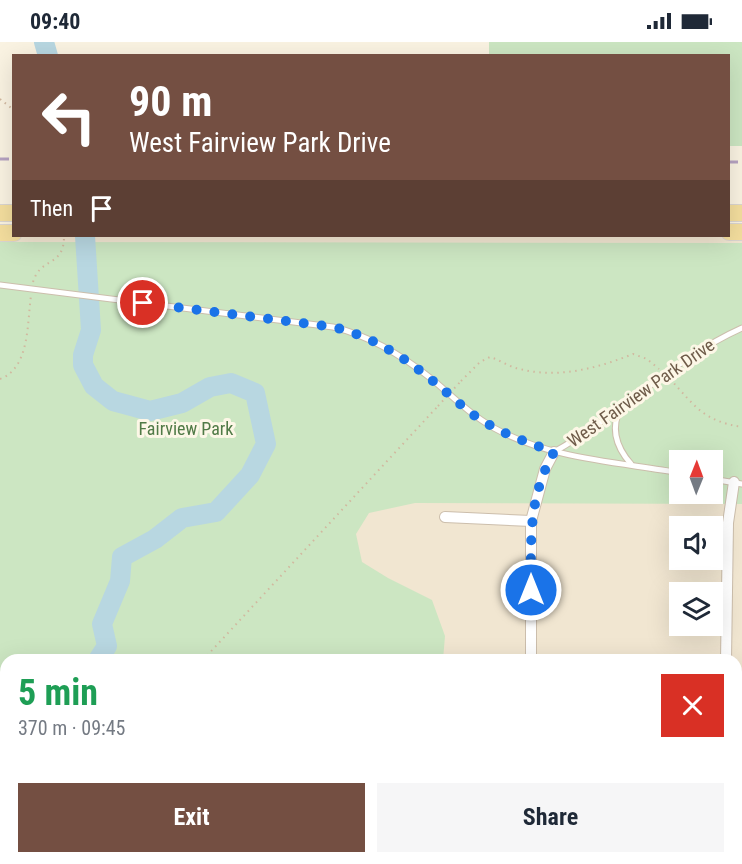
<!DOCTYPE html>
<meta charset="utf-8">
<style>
:root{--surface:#fff;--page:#f6f6f7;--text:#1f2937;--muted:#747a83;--accent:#744f42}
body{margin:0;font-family:"Roboto Condensed",sans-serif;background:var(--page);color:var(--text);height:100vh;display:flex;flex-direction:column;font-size:22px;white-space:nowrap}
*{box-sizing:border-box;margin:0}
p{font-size:20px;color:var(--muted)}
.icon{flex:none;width:33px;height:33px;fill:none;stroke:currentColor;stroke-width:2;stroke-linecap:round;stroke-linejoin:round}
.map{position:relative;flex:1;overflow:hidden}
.sheet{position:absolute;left:0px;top:612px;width:742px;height:210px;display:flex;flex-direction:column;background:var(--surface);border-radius:18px 18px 0 0;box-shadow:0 6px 24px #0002}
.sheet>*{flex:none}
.guide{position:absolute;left:12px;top:12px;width:718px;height:183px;border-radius:0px;box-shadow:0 6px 24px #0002;background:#744f42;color:#fff;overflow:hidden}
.needle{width:39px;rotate:1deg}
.buttons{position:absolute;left:669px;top:408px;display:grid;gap:12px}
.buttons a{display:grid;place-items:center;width:54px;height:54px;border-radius:0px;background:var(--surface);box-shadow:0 6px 24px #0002;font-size:30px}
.pin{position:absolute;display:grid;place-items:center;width:51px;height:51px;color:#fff;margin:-26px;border:3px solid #fff;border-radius:50%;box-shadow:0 2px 6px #0007}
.me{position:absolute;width:66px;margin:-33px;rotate:0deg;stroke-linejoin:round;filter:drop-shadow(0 0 4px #0008)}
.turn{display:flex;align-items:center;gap:21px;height:126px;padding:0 18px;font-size:27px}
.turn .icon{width:78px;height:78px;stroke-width:2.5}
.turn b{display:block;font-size:42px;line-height:51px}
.then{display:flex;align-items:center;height:57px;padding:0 18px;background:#0003;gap:12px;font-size:22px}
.round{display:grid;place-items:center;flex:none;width:63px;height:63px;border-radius:0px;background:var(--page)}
.summary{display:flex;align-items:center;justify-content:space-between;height:102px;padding:0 18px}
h1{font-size:36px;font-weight:700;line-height:45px;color:#1e9e55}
.action{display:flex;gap:12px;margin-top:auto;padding:12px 18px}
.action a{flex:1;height:69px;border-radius:0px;background:var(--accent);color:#fff;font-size:24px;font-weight:700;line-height:69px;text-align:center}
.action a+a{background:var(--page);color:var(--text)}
.status{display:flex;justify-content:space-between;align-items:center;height:42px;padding:0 30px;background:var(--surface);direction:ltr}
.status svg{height:16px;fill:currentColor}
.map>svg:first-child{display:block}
.residential{fill:#f1e6d1;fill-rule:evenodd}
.green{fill:#cce6c2;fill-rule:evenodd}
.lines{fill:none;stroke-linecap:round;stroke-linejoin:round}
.river{stroke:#b8d7e1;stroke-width:20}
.service-casing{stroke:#ccbeac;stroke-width:7}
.minor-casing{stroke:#ccbeac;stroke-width:12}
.primary-casing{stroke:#dad5d0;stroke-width:18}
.path{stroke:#d1b89f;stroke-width:2;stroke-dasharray:1.5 4.5;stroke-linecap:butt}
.service{stroke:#fff;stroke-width:5}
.minor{stroke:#fff;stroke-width:10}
.primary{stroke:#f4de9e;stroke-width:16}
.rail{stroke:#b6a2c1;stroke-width:3;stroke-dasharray:9 6;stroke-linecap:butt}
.path-bridge{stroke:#d1b89f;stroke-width:2;stroke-dasharray:1.5 4.5;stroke-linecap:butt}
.route{stroke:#1a73e8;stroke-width:10;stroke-dasharray:0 18}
.labels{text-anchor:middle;stroke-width:6;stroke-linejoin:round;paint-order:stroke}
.street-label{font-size:18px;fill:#6f5c4a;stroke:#fdf7e7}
.park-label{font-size:18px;fill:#507a46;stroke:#fdf7e7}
</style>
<div class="status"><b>09:40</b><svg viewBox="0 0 49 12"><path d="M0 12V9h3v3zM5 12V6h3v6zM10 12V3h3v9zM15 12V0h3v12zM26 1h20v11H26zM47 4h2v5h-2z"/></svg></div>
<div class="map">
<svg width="742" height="822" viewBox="0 0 742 822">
<rect width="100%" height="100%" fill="#faf3e2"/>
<path class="residential" d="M0,195H742V822H0ZM680,418H712V452H680ZM680,484H712V518H680ZM680,550H712V584H680ZM6,618H736V816H6Z"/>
<g class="green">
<polygon points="489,0 742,0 742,104 729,104 729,14 489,13"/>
<path d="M0,200L742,201V462L415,461L369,471L356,492L362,520L388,536L432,558L445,594L443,618H6V816H44L32,822H0ZM680,418H712V452H680Z"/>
</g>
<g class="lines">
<g class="river">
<polyline points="44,0 48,14"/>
<polyline points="85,194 91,288 83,313 83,323 94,344 113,359 150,369 182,361 210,345 231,341 255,351 266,402 250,433 216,470 182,476 155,497 122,515 120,539 102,582 107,604 98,618"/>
<polyline points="0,713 6,708"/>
</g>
<g class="service-casing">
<g id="service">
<path d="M0,243L333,285C371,294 403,314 433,338C453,355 471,373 494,386C550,417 618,420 680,431"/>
<path d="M621,365C610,386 616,405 631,422"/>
<path d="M554,410C620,373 673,317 742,286"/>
<polyline points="712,437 742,442"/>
</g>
</g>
<g class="minor-casing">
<g id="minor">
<polyline points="445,475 531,479"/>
<polyline points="531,618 531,479 545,427 554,410"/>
<polyline points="726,618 728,481 734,440"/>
<polyline points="530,816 530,822"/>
<polyline points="725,816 725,822"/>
<polyline points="342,822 342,816"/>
</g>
</g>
<g class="primary-casing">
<g id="primary">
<polyline points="0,171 14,171"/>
<polyline points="729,171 742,171"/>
<polyline points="729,190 742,190"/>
<polyline points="0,191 14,191"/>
</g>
</g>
<g class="path">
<polyline points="0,57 14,68"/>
<path d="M33,240C41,214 64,226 64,194"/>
<path d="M0,337C30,326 27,281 31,254"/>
<path d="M670,337C695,364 703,379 742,385"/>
<path d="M461,339L480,320L490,315C500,318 509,325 520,327C558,337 598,326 633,312L647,317L659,327"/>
<polyline points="203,618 438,364"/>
<polyline points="0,812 6,809"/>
</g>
<use href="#service" class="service"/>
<use href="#minor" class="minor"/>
<use href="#primary" class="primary"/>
<g class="rail">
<polyline points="0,117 14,117"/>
<polyline points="729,120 742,120"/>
</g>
<polyline class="path-bridge" points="438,364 461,339"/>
</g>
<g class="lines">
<path class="route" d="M143,261L333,285C371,294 403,314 433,339C447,350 460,363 475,374C500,391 526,400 554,410C528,456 531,497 531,548"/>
</g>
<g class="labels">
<g class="street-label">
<text transform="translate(641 351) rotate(-35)" y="6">West Fairview Park Drive</text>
</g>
<g class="park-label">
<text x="186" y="393">Fairview Park</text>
</g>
</g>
</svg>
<div class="buttons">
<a><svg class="needle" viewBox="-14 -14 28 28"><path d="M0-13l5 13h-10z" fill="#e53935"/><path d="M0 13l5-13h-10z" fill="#747a83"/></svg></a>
<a><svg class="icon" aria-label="sound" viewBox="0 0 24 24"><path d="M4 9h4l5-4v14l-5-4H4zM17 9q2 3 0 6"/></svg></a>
<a><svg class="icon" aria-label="layers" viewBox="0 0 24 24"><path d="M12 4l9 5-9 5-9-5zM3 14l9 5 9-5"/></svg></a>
</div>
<div class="pin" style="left:143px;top:261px;background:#d93025"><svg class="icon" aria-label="arrive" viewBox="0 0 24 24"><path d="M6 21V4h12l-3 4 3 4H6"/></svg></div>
<svg class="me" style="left:531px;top:548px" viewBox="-20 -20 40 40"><circle r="17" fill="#1a73e8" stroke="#fff" stroke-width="3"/><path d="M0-11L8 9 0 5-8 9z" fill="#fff"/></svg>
<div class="guide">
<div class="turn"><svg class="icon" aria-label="left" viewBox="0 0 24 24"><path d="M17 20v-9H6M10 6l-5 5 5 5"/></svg><div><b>90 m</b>West Fairview Park Drive</div></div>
<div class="then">Then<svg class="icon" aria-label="arrive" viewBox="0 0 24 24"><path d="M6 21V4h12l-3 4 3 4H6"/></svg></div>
</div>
<section class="sheet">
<div class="summary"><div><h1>5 min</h1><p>370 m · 09:45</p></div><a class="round" style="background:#d93025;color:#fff"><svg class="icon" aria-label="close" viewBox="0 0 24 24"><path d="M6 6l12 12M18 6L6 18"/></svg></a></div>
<div class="action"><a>Exit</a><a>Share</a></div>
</section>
</div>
